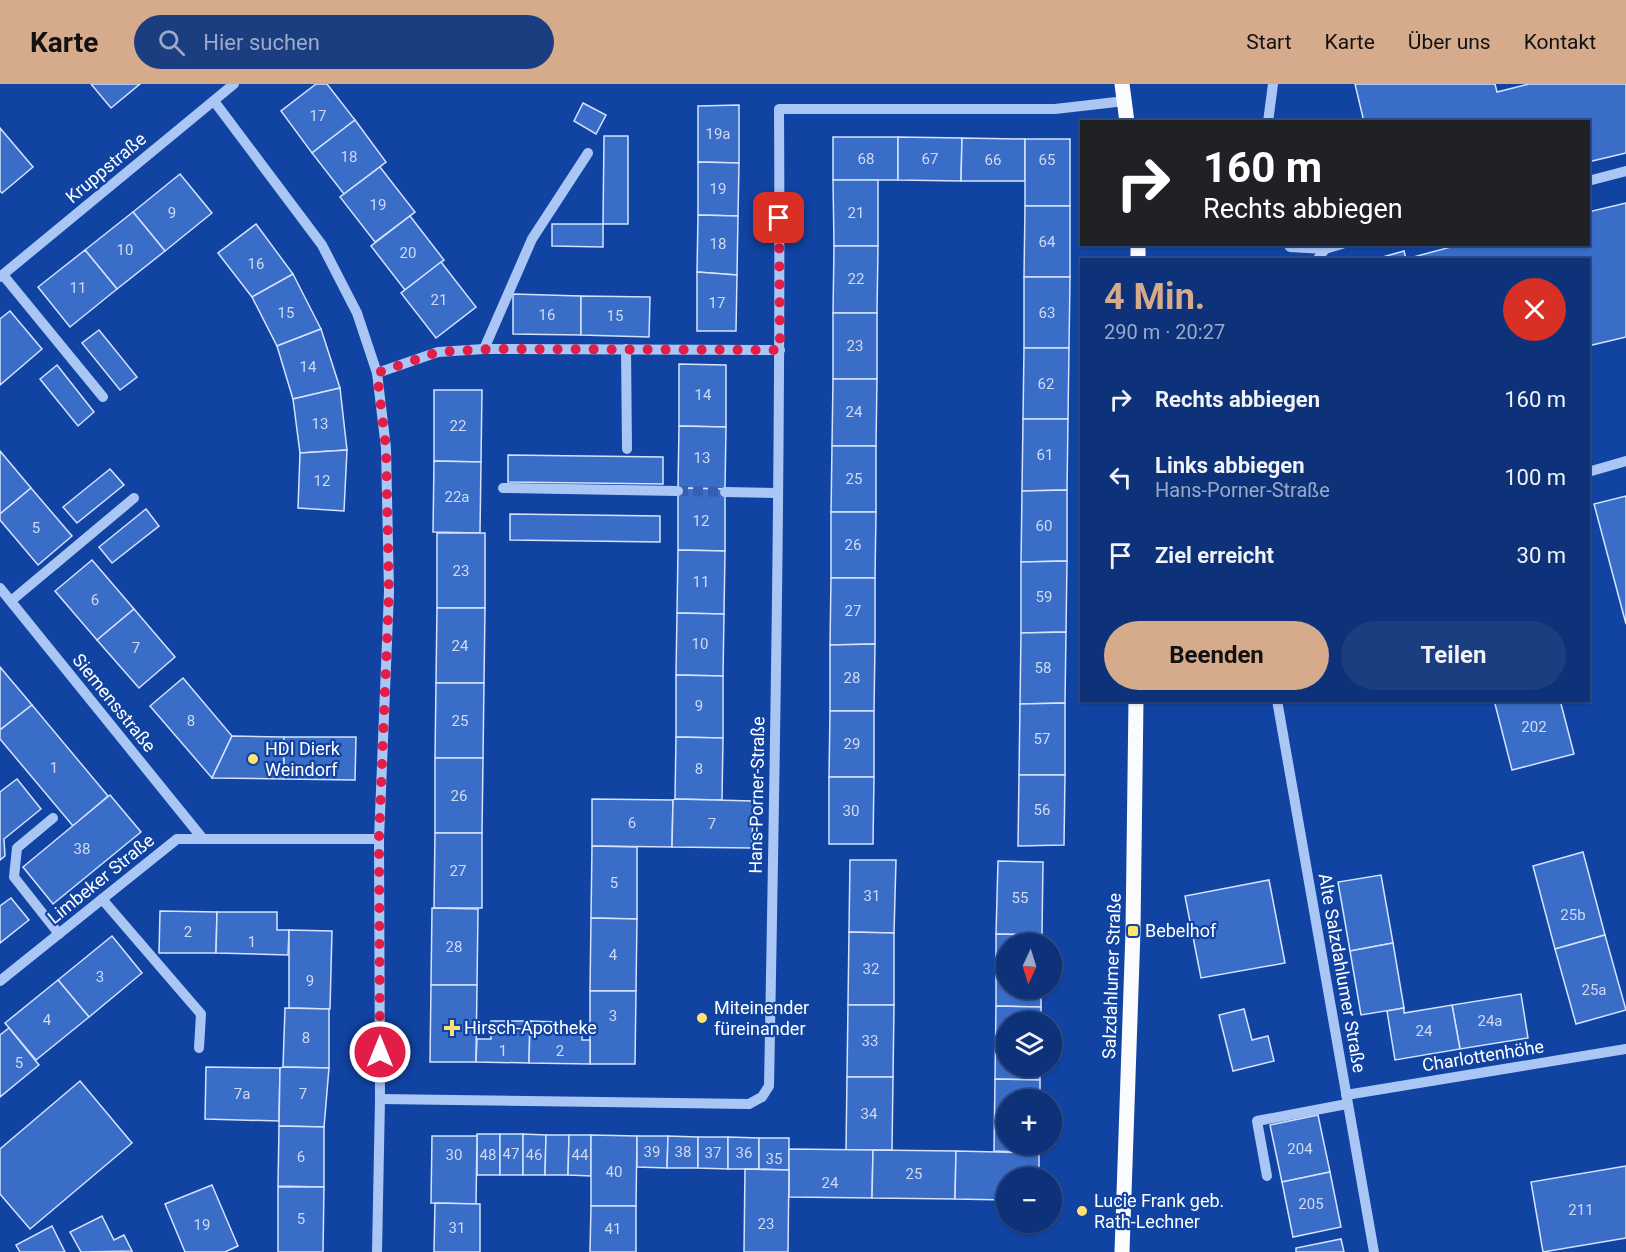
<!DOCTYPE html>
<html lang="de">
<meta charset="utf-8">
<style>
:root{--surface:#0d327a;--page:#1b3e81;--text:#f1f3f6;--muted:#9aaac7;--line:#2d4d8b;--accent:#d6ab8b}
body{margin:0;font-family:Roboto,sans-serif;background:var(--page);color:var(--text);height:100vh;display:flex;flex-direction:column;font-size:22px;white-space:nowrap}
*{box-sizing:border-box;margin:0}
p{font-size:20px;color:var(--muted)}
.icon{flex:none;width:33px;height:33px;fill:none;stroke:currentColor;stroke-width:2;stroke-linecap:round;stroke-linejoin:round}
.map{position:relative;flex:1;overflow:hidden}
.sheet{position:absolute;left:1080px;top:174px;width:510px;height:444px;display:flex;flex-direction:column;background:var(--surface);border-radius:0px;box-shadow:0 2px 4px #0004,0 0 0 2px var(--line)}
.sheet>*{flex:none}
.banner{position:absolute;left:1080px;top:36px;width:510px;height:126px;border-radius:0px;box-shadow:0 2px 4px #0004,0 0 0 2px var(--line);background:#202124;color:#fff;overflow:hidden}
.needle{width:39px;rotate:184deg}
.controls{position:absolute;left:996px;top:849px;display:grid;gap:12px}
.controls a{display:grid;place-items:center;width:66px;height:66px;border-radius:50%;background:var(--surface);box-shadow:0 2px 4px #0004,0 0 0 2px var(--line);font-size:30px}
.pin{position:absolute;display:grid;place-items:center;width:51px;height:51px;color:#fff;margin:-26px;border-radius:12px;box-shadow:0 3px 9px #0006}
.me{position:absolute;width:66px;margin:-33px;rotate:0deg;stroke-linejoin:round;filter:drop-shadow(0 0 4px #0008)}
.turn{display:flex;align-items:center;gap:21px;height:126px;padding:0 24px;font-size:27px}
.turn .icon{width:78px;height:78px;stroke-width:2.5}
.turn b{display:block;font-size:42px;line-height:51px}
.round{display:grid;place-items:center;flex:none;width:63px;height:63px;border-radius:32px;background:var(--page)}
.head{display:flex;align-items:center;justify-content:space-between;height:102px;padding:0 24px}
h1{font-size:36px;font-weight:700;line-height:45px;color:var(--accent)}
.button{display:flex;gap:12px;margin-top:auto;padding:12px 24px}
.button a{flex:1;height:69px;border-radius:36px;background:var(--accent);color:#111;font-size:24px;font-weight:700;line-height:69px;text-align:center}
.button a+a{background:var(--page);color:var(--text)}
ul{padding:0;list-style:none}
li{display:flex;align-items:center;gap:18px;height:78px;padding:0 24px}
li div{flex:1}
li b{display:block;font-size:22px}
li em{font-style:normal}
header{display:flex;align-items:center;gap:36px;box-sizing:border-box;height:84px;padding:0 30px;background:var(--accent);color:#111}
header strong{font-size:28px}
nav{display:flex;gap:33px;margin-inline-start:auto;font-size:21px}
.search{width:420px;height:54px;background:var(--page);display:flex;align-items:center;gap:15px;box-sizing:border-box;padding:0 21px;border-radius:33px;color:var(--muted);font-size:22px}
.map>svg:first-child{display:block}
.building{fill:#3a6dc8;stroke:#d4e3fe;stroke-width:1.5}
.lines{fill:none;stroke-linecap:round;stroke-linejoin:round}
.minor-tunnel{stroke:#355fb0;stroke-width:10;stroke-dasharray:10 5;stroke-linecap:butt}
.minor{stroke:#aac6f5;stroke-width:10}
.major{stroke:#f9fbff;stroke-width:15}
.route{stroke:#e11d48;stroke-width:10;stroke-dasharray:0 18}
.poi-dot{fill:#ffe26f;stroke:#1143a2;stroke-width:2}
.labels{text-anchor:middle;stroke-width:4.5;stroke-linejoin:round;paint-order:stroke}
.number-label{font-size:15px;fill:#cedaf1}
.street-label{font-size:18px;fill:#fff;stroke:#1143a2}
.poi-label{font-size:18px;fill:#fff;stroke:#1143a2;text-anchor:start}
</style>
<header>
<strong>Karte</strong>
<div class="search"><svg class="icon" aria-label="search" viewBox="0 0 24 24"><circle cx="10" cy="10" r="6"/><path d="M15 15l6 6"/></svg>Hier suchen</div>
<nav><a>Start</a><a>Karte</a><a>Über uns</a><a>Kontakt</a></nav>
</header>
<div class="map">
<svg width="1626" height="1168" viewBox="0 0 1626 1168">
<rect width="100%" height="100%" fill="#1143a2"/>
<g class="building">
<polygon points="91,0 140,0 111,24"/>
<polygon points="316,0 327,0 355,36 312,69 281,27"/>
<polygon points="1355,0 1495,0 1497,8 1529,0 1626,0 1626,69 1588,78 1588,38 1364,38"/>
<polygon points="583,19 606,31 596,50 574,37"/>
<polygon points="739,21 739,79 698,78 698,22"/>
<polygon points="355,36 386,78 344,110 312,69"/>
<polygon points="0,44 33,83 2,109 0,107"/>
<polygon points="604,52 628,52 628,140 603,140"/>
<rect x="833" y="53" width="65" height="43"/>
<polygon points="898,53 962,54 961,97 898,96"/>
<polygon points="962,54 1025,55 1025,97 961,97"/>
<rect x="1025" y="55" width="45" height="67"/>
<polygon points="698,78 739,79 738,132 698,131"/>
<polygon points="380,83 415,128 375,158 340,113"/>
<polygon points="180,90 212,129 165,167 133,128"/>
<polygon points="833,96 878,96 878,162 834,162"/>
<polygon points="1626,119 1626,253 1588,262 1588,176 1372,176 1404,167 1406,175 1462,160 1588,160 1588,128"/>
<polygon points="1025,122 1070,122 1070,193 1024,193"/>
<polygon points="133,128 165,167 117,205 85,166"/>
<polygon points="698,131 738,132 737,191 697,188"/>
<polygon points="410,132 444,176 405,206 371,162"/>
<polygon points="256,140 293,190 252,213 218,169"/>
<polygon points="552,140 603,140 603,163 552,162"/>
<polygon points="834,162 878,162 877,229 833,229"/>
<polygon points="85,166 117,205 70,243 38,203"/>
<polygon points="441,178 476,223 436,254 401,209"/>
<polygon points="697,188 737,191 736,247 697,247"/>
<polygon points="293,190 321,245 277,262 252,213"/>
<polygon points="1024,193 1070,193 1069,264 1024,264"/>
<polygon points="513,210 581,212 581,251 513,250"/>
<polygon points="581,212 650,213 649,253 581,251"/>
<polygon points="10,227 42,265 0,301 0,235"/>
<rect x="833" y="229" width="44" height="66"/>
<polygon points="321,245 340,304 293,315 277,262"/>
<polygon points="99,246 137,293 120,306 82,259"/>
<polygon points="1024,264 1069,264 1068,335 1023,335"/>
<polygon points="679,280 726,281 726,343 679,342"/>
<polygon points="57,281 94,328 78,342 40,295"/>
<polygon points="833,295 877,295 876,362 832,362"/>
<polygon points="340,304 347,366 300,369 293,315"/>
<polygon points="434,306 482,306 481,378 434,377"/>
<polygon points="1023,335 1068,335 1067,406 1022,407"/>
<polygon points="679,342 726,343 725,405 678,404"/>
<polygon points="832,362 876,362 876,428 831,428"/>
<polygon points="347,366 344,427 298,424 300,369"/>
<polygon points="0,367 31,404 0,430"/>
<polygon points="508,371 663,373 663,400 508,398"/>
<polygon points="434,377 481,378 480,449 433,448"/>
<polygon points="110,385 124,401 77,439 63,423"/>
<polygon points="31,404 72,452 38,481 0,436 0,430"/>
<polygon points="678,404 725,405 725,467 678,466"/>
<polygon points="1067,406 1067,477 1021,478 1022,407"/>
<polygon points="1626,412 1626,540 1594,420"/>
<polygon points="146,425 159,442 112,479 99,463"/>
<polygon points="831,428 876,428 875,494 831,494"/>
<polygon points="510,430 660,432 660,458 510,456"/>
<rect x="437" y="449" width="48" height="75"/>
<polygon points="678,466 725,467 724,530 677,529"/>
<polygon points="92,476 134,525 97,556 55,507"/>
<polygon points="1067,477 1066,548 1021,549 1021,478"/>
<polygon points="831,494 875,494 875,560 830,561"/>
<polygon points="437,524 485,524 484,599 436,599"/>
<polygon points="134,525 175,573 139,604 97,556"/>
<polygon points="677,529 724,530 723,592 676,591"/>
<polygon points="1066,548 1065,619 1020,620 1021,549"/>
<polygon points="875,560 874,627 830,627 830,561"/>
<polygon points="0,583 32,621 0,646"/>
<polygon points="676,591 723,592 723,654 676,653"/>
<polygon points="183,594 232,652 212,694 150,622"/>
<polygon points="436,599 484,599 483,674 435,674"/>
<polygon points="1494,616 1560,616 1574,670 1512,686"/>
<polygon points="1065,619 1065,691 1019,691 1020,620"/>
<polygon points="32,621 108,712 73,742 0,655 0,646"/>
<polygon points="830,627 874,627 874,693 829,693"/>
<polygon points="232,652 284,653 284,695 212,694"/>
<polygon points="284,653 356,653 355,696 284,695"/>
<polygon points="676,653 723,654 722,716 675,715"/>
<polygon points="435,674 483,674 482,749 435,749"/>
<polygon points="1019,691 1065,691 1064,761 1018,762"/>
<polygon points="829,693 874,693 873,760 829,760"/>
<polygon points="17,695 41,725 4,755 5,772 0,776 0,708"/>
<polygon points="110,711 141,748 53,820 23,783"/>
<polygon points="592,715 673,716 672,763 592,762"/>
<polygon points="675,715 753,717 752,764 672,763 673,716"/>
<polygon points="435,749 482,749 482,824 434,824"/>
<polygon points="592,762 637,763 637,835 591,834"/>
<polygon points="1583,768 1605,851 1555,865 1533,782"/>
<polygon points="850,776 896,776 894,849 849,848"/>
<polygon points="998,777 1043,778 1042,851 996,850"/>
<polygon points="1381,791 1393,859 1350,867 1338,798"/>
<polygon points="1269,796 1285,879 1201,894 1185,812"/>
<polygon points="11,814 29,836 0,859 0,822"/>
<polygon points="432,824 478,825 477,901 431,901"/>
<polygon points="160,827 217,828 216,869 159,869"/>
<polygon points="217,828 277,828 277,846 289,846 288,871 216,869"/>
<polygon points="591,834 637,835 636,907 590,907"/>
<polygon points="289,846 332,847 330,925 289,924"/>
<polygon points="849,848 894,849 894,921 848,921"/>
<polygon points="996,850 1042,851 1042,860 1006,860 1006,904 1041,904 1041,923 996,922"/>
<polygon points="1605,851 1626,926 1576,940 1555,865"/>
<polygon points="112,852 142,889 89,933 58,896"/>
<polygon points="1393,859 1404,924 1361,931 1350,867"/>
<polygon points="58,896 89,933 36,976 5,939"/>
<polygon points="431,901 477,901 476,978 430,978"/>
<polygon points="590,907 636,907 635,980 590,980"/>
<polygon points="1521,910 1528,954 1460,965 1452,921"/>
<polygon points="848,921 894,921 893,993 847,993"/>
<polygon points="1452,921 1460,965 1395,976 1387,927 1404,924 1404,929"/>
<polygon points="996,922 1041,923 1041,938 1006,938 1006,982 1040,982 1040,996 995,995"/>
<polygon points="285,924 329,925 329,984 283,983"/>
<polygon points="1244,925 1252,956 1268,952 1274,977 1233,987 1219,931"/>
<polygon points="491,937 530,937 529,979 476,978 477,955 491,955"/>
<polygon points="530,937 561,938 561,950 582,950 582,956 590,956 590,980 529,979"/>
<polygon points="9,944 39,981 0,1013 0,951"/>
<polygon points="206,983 280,984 279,1037 205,1035"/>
<polygon points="283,983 329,984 324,1043 279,1042 280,984"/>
<polygon points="847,993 893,993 892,1066 846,1066"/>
<polygon points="995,995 1040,996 1040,1016 1006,1016 1006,1060 1039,1060 1039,1069 994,1067"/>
<polygon points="80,997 132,1059 30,1145 0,1110 0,1065"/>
<polygon points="1318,1031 1330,1088 1282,1098 1270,1041"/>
<polygon points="279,1042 324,1043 324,1103 278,1102"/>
<rect x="477" y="1050" width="23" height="41"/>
<rect x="500" y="1050" width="23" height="41"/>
<polygon points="523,1050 546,1051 545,1091 523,1091"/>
<polygon points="546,1051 569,1051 568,1091 545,1091"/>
<polygon points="569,1051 591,1051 591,1092 568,1091"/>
<polygon points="591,1051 637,1052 636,1122 591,1122"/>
<polygon points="432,1052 477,1052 476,1120 431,1119"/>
<polygon points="637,1052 668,1052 667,1084 637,1083"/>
<polygon points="668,1052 698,1053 698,1084 667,1084"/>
<polygon points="698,1053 728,1053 728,1085 698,1084"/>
<polygon points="728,1053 759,1054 759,1085 728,1085"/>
<polygon points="759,1054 789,1054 789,1086 759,1085"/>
<polygon points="789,1065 873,1066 872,1114 789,1113"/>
<polygon points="873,1066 956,1067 955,1115 872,1114"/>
<polygon points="956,1067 1039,1069 1039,1094 1006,1094 1006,1116 955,1115"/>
<polygon points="1626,1082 1626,1154 1543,1168 1531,1098"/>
<polygon points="745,1085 789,1086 788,1168 744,1168"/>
<polygon points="1330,1088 1341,1143 1293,1153 1282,1098"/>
<polygon points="212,1101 238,1162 225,1168 185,1168 165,1120"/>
<polygon points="278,1103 324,1103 323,1168 278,1168"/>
<polygon points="435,1119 480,1120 480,1168 434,1168"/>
<polygon points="591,1122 636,1122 636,1168 590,1168"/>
<polygon points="102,1132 114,1156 124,1151 132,1167 81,1168 70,1148"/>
<polygon points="52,1142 65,1168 20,1168 16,1161"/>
<polygon points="1341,1155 1344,1168 1296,1168 1296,1164"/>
</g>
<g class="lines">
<polyline class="minor-tunnel" points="678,407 725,408"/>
<g class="minor">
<polyline points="214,17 322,161 357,229 377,289 386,364 389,508 379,755 380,1015 377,1168"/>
<polyline points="1268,38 1273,0"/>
<polyline points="1588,97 1626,87"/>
<polyline points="1288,160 1290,163 1325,165 1317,176"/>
<polyline points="1325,165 1342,160"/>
<polyline points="3,191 103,313"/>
<polyline points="0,193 234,0"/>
<polyline points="484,265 532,155 588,69"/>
<polyline points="626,265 627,365"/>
<polyline points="377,289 438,268 484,265 780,266"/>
<polyline points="1588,388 1626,377"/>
<polyline points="503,404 678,407"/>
<polyline points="725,408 778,409"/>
<polyline points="0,504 203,755"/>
<polyline points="11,517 134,414"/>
<polyline points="1277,616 1374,1168"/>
<polyline points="53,734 17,764 14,793 59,850"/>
<polyline points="102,815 201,930 199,964"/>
<polyline points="0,897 177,755 379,755"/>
<polyline points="1346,1011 1626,965"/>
<path d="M380,1015L749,1020L762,1013L769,1002C775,676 781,350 779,25H1055L1125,17"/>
<polyline points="1267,1092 1257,1037 1347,1020"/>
</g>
<g class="major">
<polyline points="1122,0 1127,38"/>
<polyline points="1138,160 1138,176"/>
<polyline points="1122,1168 1133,847 1136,616"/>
</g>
</g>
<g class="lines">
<polyline class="route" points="380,968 379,754 389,508 386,364 377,289 438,268 492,265 780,266 779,134"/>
</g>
<g class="poi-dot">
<circle cx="253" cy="675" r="6"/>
<rect x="1127" y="841" width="12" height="12" rx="3"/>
<circle cx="702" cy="934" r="6"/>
<path d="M449 935h6v6h6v6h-6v6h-6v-6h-6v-6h6z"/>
<circle cx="1082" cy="1127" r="6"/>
</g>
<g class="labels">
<g class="number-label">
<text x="318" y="37">17</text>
<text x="718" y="55">19a</text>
<text x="349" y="78">18</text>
<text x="866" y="80">68</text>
<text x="930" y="80">67</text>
<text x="993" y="81">66</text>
<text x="1047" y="81">65</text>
<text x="718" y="110">19</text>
<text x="378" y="126">19</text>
<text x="172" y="134">9</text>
<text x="856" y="134">21</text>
<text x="1047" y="163">64</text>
<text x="718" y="165">18</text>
<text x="125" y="171">10</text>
<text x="408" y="174">20</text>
<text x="256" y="185">16</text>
<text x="856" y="200">22</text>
<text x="78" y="209">11</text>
<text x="439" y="221">21</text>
<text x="717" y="224">17</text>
<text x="286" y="234">15</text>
<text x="1047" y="234">63</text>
<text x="547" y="236">16</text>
<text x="615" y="237">15</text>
<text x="855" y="267">23</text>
<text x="308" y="288">14</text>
<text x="1046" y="305">62</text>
<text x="703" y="316">14</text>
<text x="854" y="333">24</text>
<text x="320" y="345">13</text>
<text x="458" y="347">22</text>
<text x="1045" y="376">61</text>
<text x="702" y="379">13</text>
<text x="854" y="400">25</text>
<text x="322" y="402">12</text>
<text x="457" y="418">22a</text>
<text x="701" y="442">12</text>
<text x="1044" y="447">60</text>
<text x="36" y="449">5</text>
<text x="853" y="466">26</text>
<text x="461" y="492">23</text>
<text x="701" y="503">11</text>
<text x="1044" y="518">59</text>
<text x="95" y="521">6</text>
<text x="853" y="532">27</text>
<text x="700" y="565">10</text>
<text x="460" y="567">24</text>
<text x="136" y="569">7</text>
<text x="1043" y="589">58</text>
<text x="852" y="599">28</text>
<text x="699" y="627">9</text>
<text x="191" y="642">8</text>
<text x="460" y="642">25</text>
<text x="1534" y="648">202</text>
<text x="1042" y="660">57</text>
<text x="852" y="665">29</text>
<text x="54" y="689">1</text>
<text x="699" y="690">8</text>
<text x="459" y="717">26</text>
<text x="1042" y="731">56</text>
<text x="851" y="732">30</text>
<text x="632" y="744">6</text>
<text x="712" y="745">7</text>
<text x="82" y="770">38</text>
<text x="458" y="792">27</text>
<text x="614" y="804">5</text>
<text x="872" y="817">31</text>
<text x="1020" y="819">55</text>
<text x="1573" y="836">25b</text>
<text x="188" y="853">2</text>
<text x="252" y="863">1</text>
<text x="454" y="868">28</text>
<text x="613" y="876">4</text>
<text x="871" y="890">32</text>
<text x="100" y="898">3</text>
<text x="310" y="902">9</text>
<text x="1594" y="911">25a</text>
<text x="613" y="937">3</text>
<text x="47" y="941">4</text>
<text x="1490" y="942">24a</text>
<text x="1424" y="952">24</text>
<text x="306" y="959">8</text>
<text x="870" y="962">33</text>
<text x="503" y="972">1</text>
<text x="560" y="972">2</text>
<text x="19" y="984">5</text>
<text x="242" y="1015">7a</text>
<text x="303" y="1015">7</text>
<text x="869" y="1035">34</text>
<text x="1300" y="1070">204</text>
<text x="652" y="1073">39</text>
<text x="683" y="1073">38</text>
<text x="713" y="1074">37</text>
<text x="744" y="1074">36</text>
<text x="511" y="1075">47</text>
<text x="454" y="1076">30</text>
<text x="488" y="1076">48</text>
<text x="534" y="1076">46</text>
<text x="580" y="1076">44</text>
<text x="301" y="1078">6</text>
<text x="774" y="1080">35</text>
<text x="614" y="1093">40</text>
<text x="914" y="1095">25</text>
<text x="830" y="1104">24</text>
<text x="1311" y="1125">205</text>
<text x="1581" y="1131">211</text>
<text x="301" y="1140">5</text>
<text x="766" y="1145">23</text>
<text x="202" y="1146">19</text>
<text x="457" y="1149">31</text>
<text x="613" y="1150">41</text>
</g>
<g class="street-label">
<text transform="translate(106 84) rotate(-40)" y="6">Kruppstraße</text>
<text transform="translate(114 619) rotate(51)" y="6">Siemensstraße</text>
<text transform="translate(757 711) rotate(-89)" y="6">Hans-Porner-Straße</text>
<text transform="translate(101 795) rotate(-39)" y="6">Limbeker Straße</text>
<text transform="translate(1342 889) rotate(80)" y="6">Alte Salzdahlumer Straße</text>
<text transform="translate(1112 892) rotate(-88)" y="6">Salzdahlumer Straße</text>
<text transform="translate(1483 972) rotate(-9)" y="6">Charlottenhöhe</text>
</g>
<g class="poi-label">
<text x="265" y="671">HDI Dierk<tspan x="265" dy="21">Weindorf</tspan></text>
<text x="1145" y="853">Bebelhof</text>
<text x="714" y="930">Miteinender<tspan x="714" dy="21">füreinander</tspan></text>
<text x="464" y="950">Hirsch-Apotheke</text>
<text x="1094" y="1123">Lucie Frank geb.<tspan x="1094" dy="21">Rath-Lechner</tspan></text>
</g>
</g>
</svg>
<div class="controls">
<a><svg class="needle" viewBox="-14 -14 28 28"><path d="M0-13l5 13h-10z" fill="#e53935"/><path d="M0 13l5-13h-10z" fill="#9aaac7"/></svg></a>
<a><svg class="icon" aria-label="layers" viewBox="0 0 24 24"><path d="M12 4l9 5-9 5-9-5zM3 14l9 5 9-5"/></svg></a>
<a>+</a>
<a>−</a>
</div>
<div class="pin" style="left:779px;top:134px;background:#d93025"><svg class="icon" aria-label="arrive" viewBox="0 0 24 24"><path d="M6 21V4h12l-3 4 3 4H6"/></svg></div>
<svg class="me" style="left:380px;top:968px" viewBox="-20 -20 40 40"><circle r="17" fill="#e11d48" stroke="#fff" stroke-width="3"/><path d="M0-11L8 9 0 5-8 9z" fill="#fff"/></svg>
<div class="banner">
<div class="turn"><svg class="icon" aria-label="right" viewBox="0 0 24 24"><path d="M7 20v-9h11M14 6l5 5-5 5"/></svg><div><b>160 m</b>Rechts abbiegen</div></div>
</div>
<section class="sheet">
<div class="head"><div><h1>4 Min.</h1><p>290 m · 20:27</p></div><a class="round" style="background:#d93025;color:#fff"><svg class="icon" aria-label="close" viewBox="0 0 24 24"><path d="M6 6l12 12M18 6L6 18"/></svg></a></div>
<ul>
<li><svg class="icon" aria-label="right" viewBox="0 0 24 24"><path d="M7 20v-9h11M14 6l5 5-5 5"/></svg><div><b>Rechts abbiegen</b></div><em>160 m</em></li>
<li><svg class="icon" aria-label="left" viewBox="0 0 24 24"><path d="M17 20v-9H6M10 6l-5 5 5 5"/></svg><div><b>Links abbiegen</b><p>Hans-Porner-Straße</p></div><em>100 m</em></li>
<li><svg class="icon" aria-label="arrive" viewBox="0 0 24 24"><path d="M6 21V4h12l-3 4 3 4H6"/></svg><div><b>Ziel erreicht</b></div><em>30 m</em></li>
</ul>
<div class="button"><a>Beenden</a><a>Teilen</a></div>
</section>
</div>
